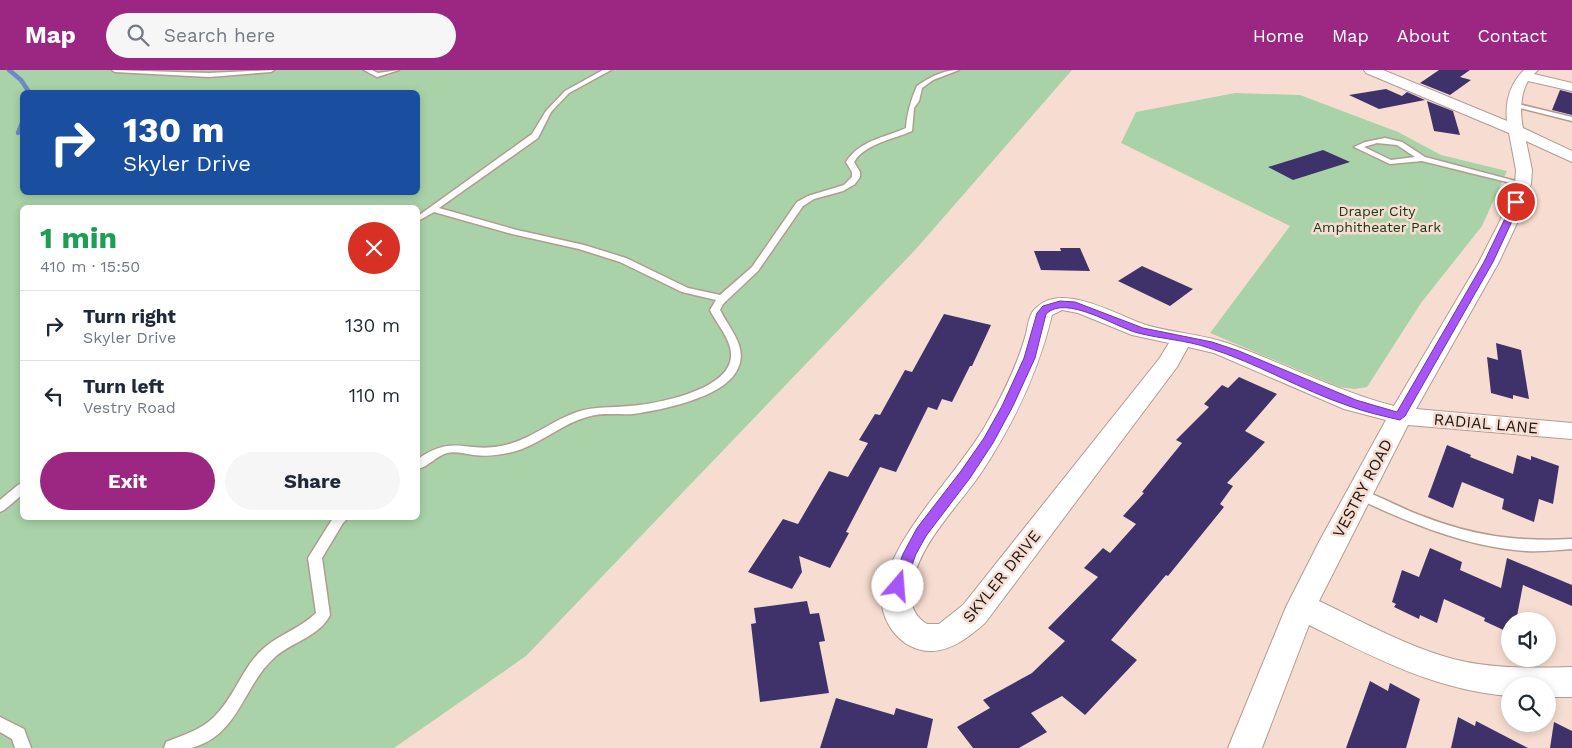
<!DOCTYPE html>
<meta charset="utf-8">
<style>
:root{--surface:#fff;--page:#f6f6f7;--text:#1f2937;--muted:#747a83;--line:#e0e1e3;--accent:#9b2783}
body{margin:0;font-family:"Work Sans",sans-serif;background:var(--page);color:var(--text);height:100vh;display:flex;flex-direction:column;font-size:19px;white-space:nowrap}
*{box-sizing:border-box;margin:0}
p{font-size:16px;color:var(--muted)}
.icon{flex:none;width:28px;height:28px;fill:none;stroke:currentColor;stroke-width:2;stroke-linecap:round;stroke-linejoin:round}
.map{position:relative;flex:1;overflow:hidden}
.sheet{position:absolute;left:20px;top:135px;width:400px;height:315px;display:flex;flex-direction:column;background:var(--surface);border-radius:8px;box-shadow:0 2px 8px #0003}
.sheet>*{flex:none}
.banner{position:absolute;left:20px;top:20px;width:400px;height:105px;border-radius:8px;box-shadow:0 2px 8px #0003;background:#1a4fa0;color:#fff;overflow:hidden}
.tools{position:absolute;left:1501px;top:542px;display:grid;gap:10px}
.tools a{display:grid;place-items:center;width:55px;height:55px;border-radius:50%;background:var(--surface);box-shadow:0 2px 8px #0003;font-size:25px}
.pin{position:absolute;display:grid;place-items:center;width:42px;height:42px;color:#fff;margin:-21px;border:2px solid #fff;border-radius:50%;box-shadow:0 1px 5px #0007}
.me{position:absolute;width:55px;margin:-28px;rotate:18deg;stroke-linejoin:round;filter:drop-shadow(0 0 4px #0008)}
.turn{display:flex;align-items:center;gap:18px;height:105px;padding:0 20px;font-size:22px}
.turn .icon{width:65px;height:65px;stroke-width:2.5}
.turn b{display:block;font-size:35px;line-height:42px}
.round{display:grid;place-items:center;flex:none;width:52px;height:52px;border-radius:26px;background:var(--page)}
.head{display:flex;align-items:center;justify-content:space-between;height:85px;padding:0 20px}
h1{font-size:30px;font-weight:700;line-height:38px;color:#1e9e55}
.button{display:flex;gap:10px;margin-top:auto;padding:10px 20px}
.button a{flex:1;height:58px;border-radius:30px;background:var(--accent);color:#fff;font-size:20px;font-weight:700;line-height:58px;text-align:center}
.button a+a{background:var(--page);color:var(--text)}
ul{padding:0;list-style:none}
li{display:flex;align-items:center;gap:15px;height:70px;padding:0 20px;border-top:1px solid var(--line)}
li div{flex:1}
li b{display:block;font-size:19px}
li em{font-style:normal}
header{display:flex;align-items:center;gap:30px;box-sizing:border-box;height:70px;padding:0 25px;background:var(--accent);color:#fff}
header strong{font-size:24px}
nav{display:flex;gap:28px;margin-inline-start:auto;font-size:18px}
.search{width:350px;height:45px;background:var(--page);display:flex;align-items:center;gap:12px;box-sizing:border-box;padding:0 18px;border-radius:28px;color:var(--muted);font-size:19px}
.map>svg:first-child{display:block}
.green{fill:#a9d2a9;fill-rule:evenodd}
.lines{fill:none;stroke-linecap:round;stroke-linejoin:round}
.stream{stroke:#6e89c5;stroke-width:4.5}
.building{fill:#3f326b}
.lane-casing{stroke:#b39b90;stroke-width:3}
.street-casing{stroke:#b39b90;stroke-width:2}
.lane{fill:#fff;fill-rule:evenodd}
.street{fill:#fff;fill-rule:evenodd}
.route{fill:#a855f7;stroke:#6d37a1}
.labels{text-anchor:middle;stroke-width:5;stroke-linejoin:round;paint-order:stroke}
.far-park-label{font-size:14px;fill:#103814;stroke:#f7ddd1}
.street-label{font-size:16px;fill:#1d1511;stroke:#f7ddd1}
</style>
<header>
<strong>Map</strong>
<div class="search"><svg class="icon" aria-label="search" viewBox="0 0 24 24"><circle cx="10" cy="10" r="6"/><path d="M15 15l6 6"/></svg>Search here</div>
<nav><a>Home</a><a>Map</a><a>About</a><a>Contact</a></nav>
</header>
<div class="map">
<svg width="1572" height="678" viewBox="0 0 1572 678">
<rect width="100%" height="100%" fill="#f7ddd1"/>
<g class="green">
<path d="M0,0H1072L916,179L526,586L394,678H0ZM22,22H418V122H22ZM22,138H418V448H22Z"/>
<polygon points="1235,23 1300,25 1398,62 1441,85 1507,101 1482,156 1421,233 1367,317 1355,319 1339,317 1210,263 1290,156 1121,73 1136,42"/>
</g>
<g class="lines">
<g class="stream">
<polyline points="9,0 21,10 29,22"/>
<polyline points="18,63 22,53"/>
</g>
</g>
<g class="building">
<polygon points="1439,0 1470,0 1460,7 1471,10 1450,25 1420,13"/>
<polygon points="1386,19 1402,26 1407,22 1425,30 1379,39 1349,25"/>
<polygon points="1560,20 1572,23 1572,45 1552,40"/>
<polygon points="1427,31 1453,41 1460,65 1434,61"/>
<polygon points="1323,80 1350,92 1293,110 1268,97"/>
<polygon points="1060,178 1080,178 1090,201 1041,200 1034,181 1061,181"/>
<polygon points="1142,196 1193,219 1170,236 1118,211"/>
<polygon points="944,244 991,255 972,296 970,296 952,332 942,329 937,340 928,337 896,402 880,397 846,462 849,463 830,498 799,486 802,502 792,519 748,502 783,449 798,454 829,401 848,407 868,373 859,370 875,344 880,345 905,300 912,302"/>
<polygon points="1496,273 1521,280 1529,329 1513,325 1513,329 1491,323 1487,287 1498,290"/>
<polygon points="1239,307 1277,324 1245,361 1265,372 1227,413 1233,416 1220,434 1224,437 1168,506 1166,505 1111,570 1137,590 1085,645 1062,626 1031,643 1047,662 1019,678 973,678 957,657 990,638 983,630 1032,603 1065,571 1048,558 1098,507 1084,498 1103,478 1110,483 1136,454 1123,446 1144,423 1142,422 1182,373 1176,370 1209,337 1204,334 1222,315 1228,318"/>
<polygon points="1447,375 1471,385 1470,387 1513,404 1517,385 1531,390 1531,386 1559,396 1553,434 1539,429 1534,452 1502,439 1504,429 1462,412 1453,438 1428,427"/>
<polygon points="1430,478 1462,492 1460,500 1501,518 1507,488 1572,515 1572,536 1523,515 1516,551 1510,551 1510,563 1484,551 1485,548 1444,529 1437,553 1420,545 1419,549 1394,537 1396,534 1392,532 1402,500 1419,507"/>
<polygon points="807,531 810,544 819,543 825,571 819,572 829,623 760,632 751,554 756,553 754,538"/>
<polygon points="1370,611 1388,621 1390,613 1420,629 1406,678 1346,678"/>
<polygon points="836,628 894,645 896,638 933,649 927,678 820,678"/>
<polygon points="1458,647 1475,656 1476,651 1528,678 1451,678"/>
<polygon points="1554,652 1572,661 1572,678 1550,678"/>
</g>
<g class="lines">
<g class="lane-casing">
<g id="lane">
<polygon points="112,0 209,3 274,0 271,2 209,7 115,2"/>
<polygon points="364,0 372,0 378,3 399,0 377,7"/>
<path d="M603,0H611L569,23L551,42L538,68L439,138L517,160L584,175L626,188L688,218L720,225L752,197L797,132L808,126L844,115L852,107V102L846,92C860,70 884,68 906,58C907,43 911,30 917,16C930,7 943,0 959,0L933,10L922,18L919,31L914,38L912,61C892,70 866,73 854,92L860,102V107L855,114L843,121L814,129L803,136L758,201L723,234L720,240C730,260 750,279 736,302C721,328 661,340 633,344C618,345 602,342 587,347C564,353 545,370 522,379C507,384 491,387 474,385C465,384 456,381 447,383C436,386 428,397 418,399V389C453,364 465,383 501,376C529,371 551,351 577,342C595,336 612,338 630,336C657,334 722,321 730,292C736,274 717,255 710,240L716,230L682,222L620,192L579,179L512,164L434,142L418,151V146L532,64L546,41L565,21Z"/>
<polygon points="1514,33 1572,47 1572,51 1512,36 1511,35"/>
<path d="M1385,68L1402,72L1425,87L1527,114L1523,116L1422,91L1390,94L1354,77L1365,72ZM1377,73L1397,75L1415,87L1391,90L1364,77Z"/>
<polygon points="22,413 22,425 4,440 0,442 0,430 18,415"/>
<path d="M1358,419C1380,426 1400,438 1422,446C1473,466 1518,472 1572,469V479C1557,480 1541,482 1526,481C1465,477 1408,452 1354,427L1352,424L1354,421Z"/>
<path d="M333,448H348L343,453L322,488L330,545C320,566 292,572 275,587C243,615 239,666 191,678C183,678 172,678 164,678L166,672C183,665 201,660 214,647C235,627 242,597 264,578C280,564 301,558 316,543L308,488Z"/>
<polygon points="0,647 24,659 31,678 15,678 12,669 0,662"/>
</g>
</g>
<g class="street-casing">
<path id="street" d="M1364,0H1383L1507,51C1505,31 1510,14 1524,0H1538L1534,4L1572,13V21L1528,11C1520,24 1520,43 1523,58L1572,81V92L1526,71L1532,100L1531,114L1518,151L1499,192L1416,339L1572,353V369L1408,355L1319,531C1363,552 1406,576 1453,589C1492,599 1532,598 1572,597V627H1548V616H1510V626C1437,621 1373,587 1309,555L1262,678H1228L1286,537L1320,470L1386,350L1344,339L1214,283L1188,277L1177,297L985,553C970,566 953,580 933,581C898,583 873,543 884,512C904,453 952,410 984,358C1001,328 1017,297 1026,264C1028,255 1029,243 1037,237C1064,212 1118,246 1146,255C1173,263 1203,264 1230,274C1285,294 1337,321 1394,336L1479,192L1500,151L1515,114L1516,100L1509,63L1366,3ZM1062,240L1078,243L1132,265L1169,273L1159,289L963,535L939,554H927C912,545 909,531 912,515C920,472 957,438 981,403C1014,353 1038,303 1052,245Z"/>
</g>
<use href="#lane" class="lane"/>
<use href="#street" class="street"/>
</g>
<path class="route" d="M1514,130L1521,132L1493,192L1405,346L1400,350C1383,346 1365,342 1349,336C1301,320 1257,293 1209,278C1186,270 1161,269 1138,263C1115,257 1066,224 1046,244L1035,288L1013,336L993,373L970,408L926,466L916,484L903,520L898,522L893,520L891,516L903,484L917,458L961,401L984,368L1002,336L1024,288L1037,243L1043,236L1060,231L1075,232L1143,258L1212,272L1239,281L1356,330L1397,342L1484,192Z"/>
<g class="labels">
<g class="far-park-label">
<text x="1377" y="146">Draper City<tspan x="1377" dy="16">Amphitheater Park</tspan></text>
</g>
<g class="street-label">
<text transform="translate(1486 353) rotate(5)" y="6">RADIAL LANE</text>
<text transform="translate(1362 418) rotate(-62)" y="6">VESTRY ROAD</text>
<text transform="translate(1001 506) rotate(-51)" y="6">SKYLER DRIVE</text>
</g>
</g>
</svg>
<div class="tools">
<a><svg class="icon" aria-label="sound" viewBox="0 0 24 24"><path d="M4 9h4l5-4v14l-5-4H4zM17 9q2 3 0 6"/></svg></a>
<a><svg class="icon" aria-label="search" viewBox="0 0 24 24"><circle cx="10" cy="10" r="6"/><path d="M15 15l6 6"/></svg></a>
</div>
<div class="pin" style="left:1516px;top:132px;background:#d93025"><svg class="icon" aria-label="arrive" viewBox="0 0 24 24"><path d="M6 21V4h12l-3 4 3 4H6"/></svg></div>
<svg class="me" style="left:898px;top:516px" viewBox="-20 -20 40 40"><circle r="19" fill="#fff"/><path d="M0-13L10 11 0 6-10 11z" fill="#a855f7"/></svg>
<div class="banner">
<div class="turn"><svg class="icon" aria-label="right" viewBox="0 0 24 24"><path d="M7 20v-9h11M14 6l5 5-5 5"/></svg><div><b>130 m</b>Skyler Drive</div></div>
</div>
<section class="sheet">
<div class="head"><div><h1>1 min</h1><p>410 m · 15:50</p></div><a class="round" style="background:#d93025;color:#fff"><svg class="icon" aria-label="close" viewBox="0 0 24 24"><path d="M6 6l12 12M18 6L6 18"/></svg></a></div>
<ul>
<li><svg class="icon" aria-label="right" viewBox="0 0 24 24"><path d="M7 20v-9h11M14 6l5 5-5 5"/></svg><div><b>Turn right</b><p>Skyler Drive</p></div><em>130 m</em></li>
<li><svg class="icon" aria-label="left" viewBox="0 0 24 24"><path d="M17 20v-9H6M10 6l-5 5 5 5"/></svg><div><b>Turn left</b><p>Vestry Road</p></div><em>110 m</em></li>
</ul>
<div class="button"><a>Exit</a><a>Share</a></div>
</section>
</div>
